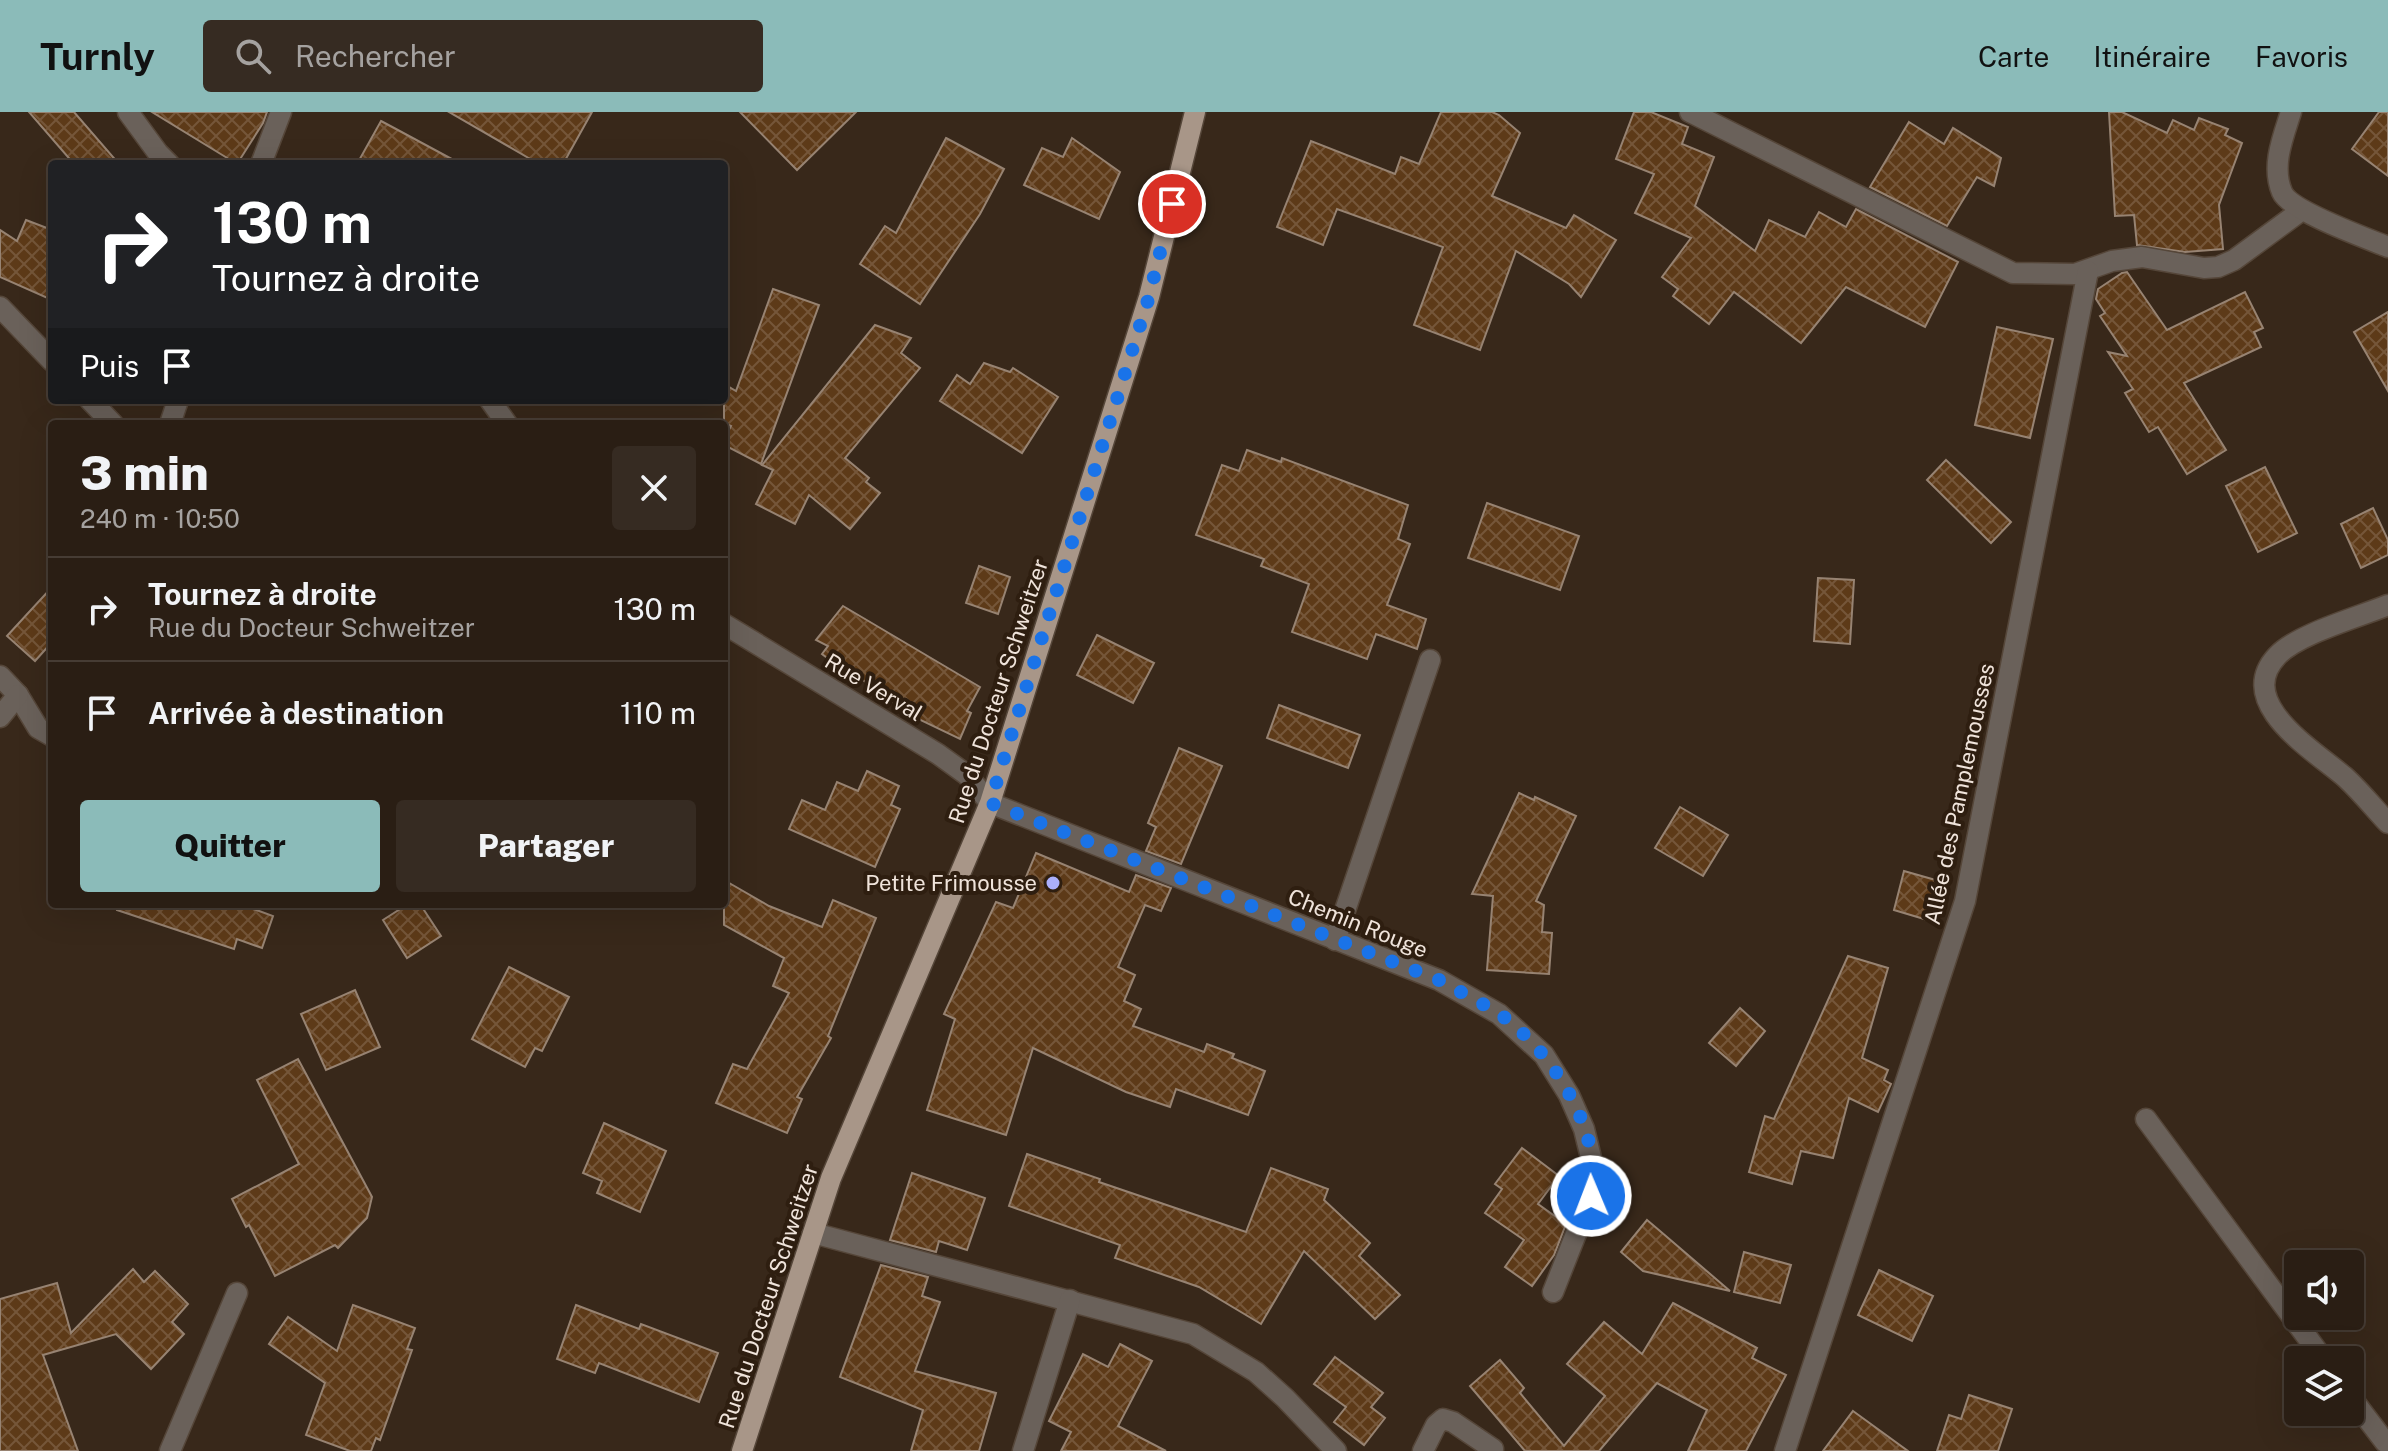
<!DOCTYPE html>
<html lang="fr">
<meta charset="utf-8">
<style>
:root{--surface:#2a1e14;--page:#362b22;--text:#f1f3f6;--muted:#a5a2a0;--line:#463c34;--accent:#8bbbb9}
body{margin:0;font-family:"Public Sans",sans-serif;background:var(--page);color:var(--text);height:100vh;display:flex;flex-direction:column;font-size:30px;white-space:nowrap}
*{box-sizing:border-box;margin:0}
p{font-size:26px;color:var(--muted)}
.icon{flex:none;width:44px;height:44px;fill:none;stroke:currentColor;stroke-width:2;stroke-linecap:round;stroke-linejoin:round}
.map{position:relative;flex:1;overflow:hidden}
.details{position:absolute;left:48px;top:308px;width:680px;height:488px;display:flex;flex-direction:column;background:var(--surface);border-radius:8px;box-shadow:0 8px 32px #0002,0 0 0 2px var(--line)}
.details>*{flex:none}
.banner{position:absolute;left:48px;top:48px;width:680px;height:244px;border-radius:8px;box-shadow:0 8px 32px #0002,0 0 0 2px var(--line);background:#202124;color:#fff;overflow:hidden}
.tools{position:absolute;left:2284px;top:1138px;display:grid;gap:16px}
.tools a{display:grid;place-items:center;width:80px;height:80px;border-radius:8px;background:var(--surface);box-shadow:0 8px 32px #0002,0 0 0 2px var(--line);font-size:40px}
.pin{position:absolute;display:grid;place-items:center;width:68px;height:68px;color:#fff;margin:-34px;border:4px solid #fff;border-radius:50%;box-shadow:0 2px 8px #0007}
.me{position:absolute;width:88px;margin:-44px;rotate:359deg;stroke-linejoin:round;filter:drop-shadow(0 0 6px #0008)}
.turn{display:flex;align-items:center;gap:28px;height:168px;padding:0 32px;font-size:36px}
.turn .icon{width:104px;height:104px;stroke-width:2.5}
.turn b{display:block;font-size:56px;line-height:68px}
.then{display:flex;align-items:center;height:76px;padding:0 32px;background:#0003;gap:16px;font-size:30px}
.round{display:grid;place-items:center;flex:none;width:84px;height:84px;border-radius:8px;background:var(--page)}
.headline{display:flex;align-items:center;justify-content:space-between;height:136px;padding:0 32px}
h1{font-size:48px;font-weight:800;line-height:60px}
.action{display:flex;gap:16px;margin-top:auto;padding:16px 32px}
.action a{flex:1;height:92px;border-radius:8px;background:var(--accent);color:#111;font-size:32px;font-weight:800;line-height:92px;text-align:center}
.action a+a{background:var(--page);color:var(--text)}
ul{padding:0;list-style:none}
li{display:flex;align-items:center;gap:24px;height:104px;padding:0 32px;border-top:2px solid var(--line)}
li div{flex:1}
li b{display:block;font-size:30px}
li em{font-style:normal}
header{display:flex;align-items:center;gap:48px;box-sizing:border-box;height:112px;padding:0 40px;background:var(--accent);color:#111}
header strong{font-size:38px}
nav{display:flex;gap:44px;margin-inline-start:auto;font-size:28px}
.search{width:560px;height:72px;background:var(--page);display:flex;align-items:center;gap:20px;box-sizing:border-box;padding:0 28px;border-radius:8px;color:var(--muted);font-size:30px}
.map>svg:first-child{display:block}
.building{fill:url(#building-cross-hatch);stroke:#978372;stroke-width:2}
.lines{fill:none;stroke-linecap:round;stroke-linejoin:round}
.minor-casing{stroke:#554639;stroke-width:23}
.major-casing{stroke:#554639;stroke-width:23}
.minor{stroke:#6a615a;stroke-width:20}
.major{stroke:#a89688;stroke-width:20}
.route{stroke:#1a73e8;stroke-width:14;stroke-dasharray:0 25.2}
.poi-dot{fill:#abaffb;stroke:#2e1e10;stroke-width:3}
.labels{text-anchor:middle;stroke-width:8;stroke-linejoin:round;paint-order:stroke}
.street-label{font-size:22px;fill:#f0e4db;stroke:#2e1e10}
.poi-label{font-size:22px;fill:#f0e4db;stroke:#2e1e10;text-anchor:end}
</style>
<header>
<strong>Turnly</strong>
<div class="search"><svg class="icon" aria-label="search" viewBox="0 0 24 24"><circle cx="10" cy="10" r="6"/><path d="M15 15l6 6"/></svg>Rechercher</div>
<nav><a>Carte</a><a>Itinéraire</a><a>Favoris</a></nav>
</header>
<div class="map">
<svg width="2388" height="1339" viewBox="0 0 2388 1339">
<defs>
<pattern id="building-cross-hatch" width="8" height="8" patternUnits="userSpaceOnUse" patternTransform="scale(2)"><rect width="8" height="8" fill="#5d3a18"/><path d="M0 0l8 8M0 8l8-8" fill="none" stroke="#755639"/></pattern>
</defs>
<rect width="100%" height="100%" fill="#38281a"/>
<g class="building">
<polygon points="29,0 74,0 119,52 74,52"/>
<polygon points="152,0 267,0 263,11 237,52"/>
<polygon points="449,0 592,0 563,52 539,52"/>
<polygon points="740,0 856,0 797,58"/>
<polygon points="1441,0 1492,0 1499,3 1520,21 1492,84 1566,116 1574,103 1616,128 1581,185 1569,172 1516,139 1480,238 1414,213 1443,135 1337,97 1323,133 1277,115 1311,29 1395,62 1401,45 1419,52"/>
<polygon points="1634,0 1651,0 1688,15 1682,32 1714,45 1695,94 1755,139 1769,108 1805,125 1819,100 1846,115 1856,97 1958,150 1925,215 1846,175 1801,231 1734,180 1709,212 1673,184 1678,177 1662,165 1691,126 1635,101 1654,62 1616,47"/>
<polygon points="2109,0 2122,0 2167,21 2173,8 2194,18 2199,6 2228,17 2225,23 2242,31 2219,93 2223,137 2185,140 2137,133 2134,103 2115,104"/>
<polygon points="2379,0 2388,0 2388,64 2352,37"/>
<polygon points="381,9 396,17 461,52 357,52"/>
<polygon points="1909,10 1944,32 1953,16 2001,46 1994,74 1977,65 1947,114 1870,75"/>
<polygon points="946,26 1004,57 980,102 920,192 860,152 885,114 896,121"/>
<polygon points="1072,26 1120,60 1099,107 1024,73 1042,36 1063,45"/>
<polygon points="26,108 52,118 52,188 0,165 0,118 17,129"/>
<polygon points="2127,160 2167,218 2245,180 2263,216 2254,220 2261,235 2184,271 2226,338 2187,362 2158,315 2149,320 2125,281 2133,277 2108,240 2127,244 2100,204 2105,201 2096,187 2098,177 2122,161"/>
<polygon points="773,177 819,193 761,352 724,333 724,327 731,314 724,311 724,272 736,279"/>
<polygon points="2388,200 2388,279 2354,220"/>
<polygon points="875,213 911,226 901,241 920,256 845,346 869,366 866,370 880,381 850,417 809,383 795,412 756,392 773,358 762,353"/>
<polygon points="1997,215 2053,227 2030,326 1975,313"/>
<polygon points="984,251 1010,260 1013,256 1058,285 1022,341 940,289 957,263 970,272"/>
<polygon points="1247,338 1281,350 1282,346 1408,393 1398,427 1410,432 1387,493 1426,507 1417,537 1376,522 1367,547 1292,520 1309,472 1261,454 1264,447 1196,423 1222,353 1239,359"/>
<polygon points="1946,348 2011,410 1991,431 1927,368"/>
<polygon points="2265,355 2297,421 2258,440 2226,374"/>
<polygon points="1487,391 1579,424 1560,478 1468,446"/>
<polygon points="2373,396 2388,428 2388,443 2361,456 2341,412"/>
<polygon points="979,454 1010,465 998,502 966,491"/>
<polygon points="1818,466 1854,468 1850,532 1814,529"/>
<polygon points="52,475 52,530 35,549 7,524"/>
<polygon points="843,494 980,575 967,599 971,601 960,627 910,603 848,557 846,560 822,542 828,534 816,528"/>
<polygon points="1097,523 1154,551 1133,591 1077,563"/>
<polygon points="1279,593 1360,623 1348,656 1267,626"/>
<polygon points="1179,636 1222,654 1181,752 1146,739 1156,715 1148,711"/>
<polygon points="867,659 899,674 891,693 900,697 875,755 789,717 802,688 825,698 837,670 858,679"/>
<polygon points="1519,681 1534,688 1535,685 1576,704 1536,789 1544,793 1542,820 1552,821 1549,862 1487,858 1493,784 1472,782"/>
<polygon points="1680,695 1728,723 1703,764 1655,736"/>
<polygon points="1036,741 1129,780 1136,763 1171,776 1161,799 1145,793 1118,855 1135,863 1124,889 1141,897 1133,914 1204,940 1207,932 1234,942 1232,946 1265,959 1248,1003 1176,977 1170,995 1126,980 1033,936 1006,1023 927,998 955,907 944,902 996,790 1013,796"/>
<polygon points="1904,759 1946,771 1934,810 1894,798"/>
<polygon points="724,768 769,794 822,815 833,788 876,806 828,924 831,926 797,985 802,987 787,1021 716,991 733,952 747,957 789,881 773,874 784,846 724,813"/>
<polygon points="118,792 240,792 273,804 262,836 237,827 234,837 117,798"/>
<polygon points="408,792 420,792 441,824 407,846 383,808"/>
<polygon points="1848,844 1888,856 1862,946 1888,958 1884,968 1891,972 1878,1000 1849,986 1833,1046 1801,1039 1792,1072 1749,1060 1765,1004 1774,1007"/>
<polygon points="509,855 569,885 542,939 535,936 525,955 472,927"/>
<polygon points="355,878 380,935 326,958 301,902"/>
<polygon points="1740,896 1765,919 1736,954 1709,931"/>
<polygon points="298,947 372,1085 367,1106 338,1136 335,1133 275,1164 249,1113 246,1115 232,1087 299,1052 257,968"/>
<polygon points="604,1011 666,1039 640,1100 597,1081 602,1069 583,1061"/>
<polygon points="1522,1036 1559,1064 1538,1092 1566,1112 1554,1143 1532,1174 1505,1155 1524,1128 1485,1101 1502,1077 1495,1072"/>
<polygon points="1027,1042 1100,1067 1099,1070 1246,1120 1271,1056 1328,1077 1324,1088 1370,1131 1359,1144 1400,1183 1375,1207 1304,1139 1261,1212 1199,1175 1115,1146 1120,1133 1009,1094"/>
<polygon points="912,1061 985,1086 967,1138 939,1129 936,1140 890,1128"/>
<polygon points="1647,1108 1660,1119 1730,1179 1643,1159 1621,1140"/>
<polygon points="1744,1140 1791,1153 1780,1191 1734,1180"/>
<polygon points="881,1153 928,1165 922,1184 940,1190 915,1259 996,1281 979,1339 911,1339 923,1298 840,1265"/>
<polygon points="133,1157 144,1170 155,1159 188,1192 172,1210 184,1222 151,1257 116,1222 43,1243 78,1339 0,1339 0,1187 57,1171 71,1221"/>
<polygon points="1879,1158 1933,1184 1912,1229 1858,1203"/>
<polygon points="1673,1191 1757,1236 1752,1246 1786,1263 1746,1339 1688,1339 1707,1298 1657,1271 1599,1339 1525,1339 1470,1274 1500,1248 1524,1276 1520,1281 1564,1334 1605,1284 1567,1252 1604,1210 1642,1242"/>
<polygon points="353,1193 415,1216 407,1237 412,1238 380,1328 376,1326 371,1339 350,1339 306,1323 325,1271 269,1232 288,1205 337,1239"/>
<polygon points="576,1193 639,1217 641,1212 718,1241 699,1290 599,1251 595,1261 557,1247"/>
<polygon points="1120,1232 1152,1249 1118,1314 1166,1339 1061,1339 1071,1320 1049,1309 1083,1242 1108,1255"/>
<polygon points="1335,1245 1383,1281 1371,1295 1385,1306 1364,1333 1334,1310 1346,1295 1314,1272"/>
<polygon points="1969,1283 2012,1297 1998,1339 1937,1339 1949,1303 1961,1307"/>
<polygon points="1853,1299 1908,1339 1823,1339"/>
</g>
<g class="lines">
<g class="minor-casing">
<g id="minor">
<polyline points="128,0 158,41 169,52"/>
<polyline points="1690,0 2013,161 2075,162 2112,149 2142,145 2204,156 2218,155 2234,148 2302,98"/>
<path d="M2291,0C2283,25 2271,54 2282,80C2290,99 2366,126 2388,135"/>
<polyline points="261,52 281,0"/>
<polyline points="0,195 52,249"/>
<polyline points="90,288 113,312"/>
<polyline points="490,288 507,312"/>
<polyline points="170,312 178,288"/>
<path d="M2388,493C2359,505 2297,522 2277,544C2233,591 2315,639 2346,666C2361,680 2374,696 2388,711"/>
<polyline points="724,512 938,642 967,663 990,691 1439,868 1499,902 1544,943 1569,983 1584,1017 1593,1054 1591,1084 1553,1180"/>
<polyline points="0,564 18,583 38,616 52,624"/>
<polyline points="0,605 18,583"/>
<polyline points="1335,828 1430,548"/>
<polyline points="2146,1007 2324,1248"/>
<polyline points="813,1121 1193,1222 1256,1260 1285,1286 1336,1339"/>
<polyline points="2350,1284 2385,1330"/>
<polyline points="170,1339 237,1181"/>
<polyline points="1023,1339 1070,1188"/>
<polyline points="1423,1339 1436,1313 1443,1307 1453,1310 1493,1337"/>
<polyline points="1785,1339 1965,789 2088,159"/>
</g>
</g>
<g class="major-casing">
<polyline id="major" points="742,1339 831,1066 990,691 1149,185 1195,0"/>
</g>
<use href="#minor" class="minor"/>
<use href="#major" class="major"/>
</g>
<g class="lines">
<path class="route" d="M1172,92L1149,185L990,691L1439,868C1458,879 1479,889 1498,901C1545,933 1587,996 1593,1053C1594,1063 1592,1074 1591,1084"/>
</g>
<circle class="poi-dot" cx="1053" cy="771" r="8"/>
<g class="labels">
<g class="street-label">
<text transform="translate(874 575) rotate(31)" y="8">Rue Verval</text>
<text transform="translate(998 579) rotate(-72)" y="8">Rue du Docteur Schweitzer</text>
<text transform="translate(1959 682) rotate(-78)" y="8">Allée des Pamplemousses</text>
<text transform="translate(1358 811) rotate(22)" y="8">Chemin Rouge</text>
<text transform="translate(768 1184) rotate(-72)" y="8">Rue du Docteur Schweitzer</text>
</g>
<g class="poi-label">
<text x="1037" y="779">Petite Frimousse</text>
</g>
</g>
</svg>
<div class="tools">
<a><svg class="icon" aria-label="sound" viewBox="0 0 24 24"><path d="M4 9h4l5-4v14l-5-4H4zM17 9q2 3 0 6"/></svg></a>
<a><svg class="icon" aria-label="layers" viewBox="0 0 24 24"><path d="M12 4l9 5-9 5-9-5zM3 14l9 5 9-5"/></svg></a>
</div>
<div class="pin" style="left:1172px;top:92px;background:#d93025"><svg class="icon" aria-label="arrive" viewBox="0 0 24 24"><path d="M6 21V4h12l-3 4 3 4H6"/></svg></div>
<svg class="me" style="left:1591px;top:1084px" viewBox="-20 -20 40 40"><circle r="17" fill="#1a73e8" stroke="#fff" stroke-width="3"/><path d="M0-11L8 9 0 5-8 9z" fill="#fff"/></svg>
<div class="banner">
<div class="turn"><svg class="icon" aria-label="right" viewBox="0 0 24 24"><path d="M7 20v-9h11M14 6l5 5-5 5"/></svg><div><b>130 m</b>Tournez à droite</div></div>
<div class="then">Puis<svg class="icon" aria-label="arrive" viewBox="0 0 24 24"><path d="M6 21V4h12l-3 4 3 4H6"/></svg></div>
</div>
<section class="details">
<div class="headline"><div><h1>3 min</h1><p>240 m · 10:50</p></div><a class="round"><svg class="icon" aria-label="close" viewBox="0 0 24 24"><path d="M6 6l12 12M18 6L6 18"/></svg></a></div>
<ul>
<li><svg class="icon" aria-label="right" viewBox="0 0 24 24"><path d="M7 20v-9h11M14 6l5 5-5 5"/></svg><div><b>Tournez à droite</b><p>Rue du Docteur Schweitzer</p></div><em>130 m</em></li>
<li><svg class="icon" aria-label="arrive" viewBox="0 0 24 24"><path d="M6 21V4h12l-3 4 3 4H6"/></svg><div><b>Arrivée à destination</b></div><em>110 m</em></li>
</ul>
<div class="action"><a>Quitter</a><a>Partager</a></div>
</section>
</div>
